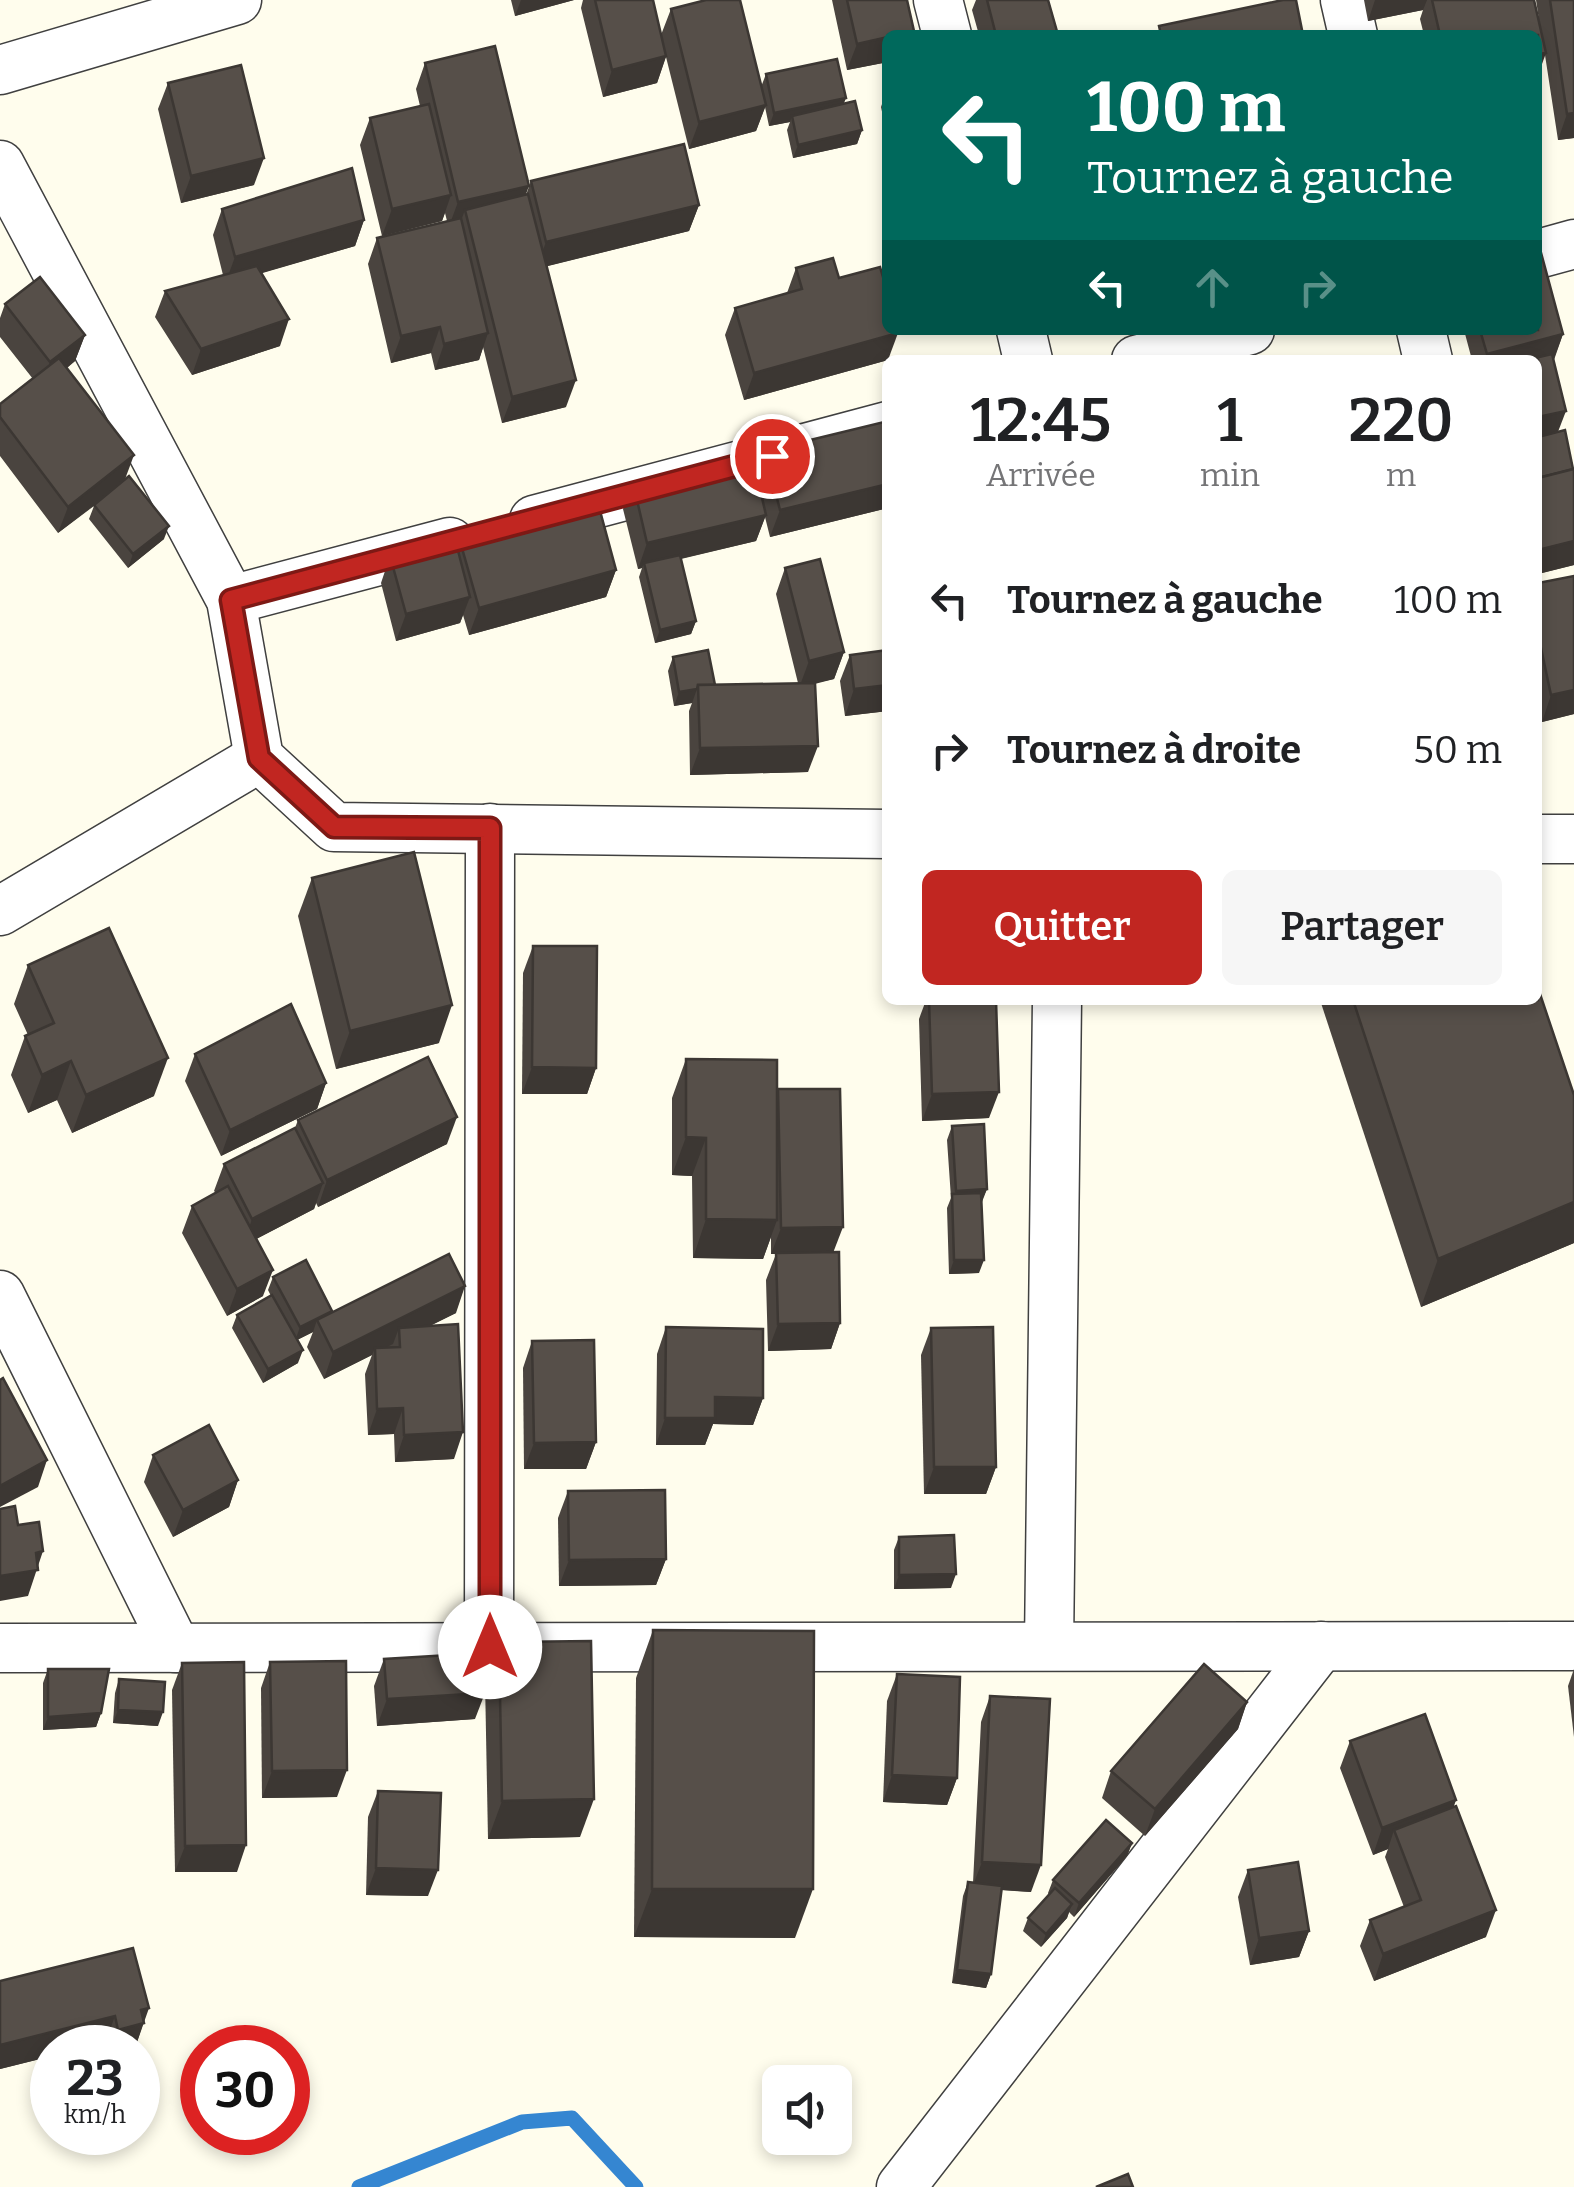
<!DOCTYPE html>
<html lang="fr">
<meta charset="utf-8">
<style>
:root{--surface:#fff;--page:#f6f6f6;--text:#202124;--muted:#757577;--accent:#c12621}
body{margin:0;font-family:Bitter,serif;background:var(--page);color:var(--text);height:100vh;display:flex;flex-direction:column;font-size:38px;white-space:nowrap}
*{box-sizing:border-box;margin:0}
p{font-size:32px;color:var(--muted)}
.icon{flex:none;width:55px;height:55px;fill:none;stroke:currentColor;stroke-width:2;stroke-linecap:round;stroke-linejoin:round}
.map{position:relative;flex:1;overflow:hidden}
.drawer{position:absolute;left:882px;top:355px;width:660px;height:650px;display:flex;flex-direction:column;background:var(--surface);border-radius:15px;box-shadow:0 5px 15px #0003}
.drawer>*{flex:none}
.guide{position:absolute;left:882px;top:30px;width:660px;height:305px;border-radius:15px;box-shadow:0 5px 15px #0003;background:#00695c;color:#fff;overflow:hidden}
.fabs{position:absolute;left:762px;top:2065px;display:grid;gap:20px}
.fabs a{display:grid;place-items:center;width:90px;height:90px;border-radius:15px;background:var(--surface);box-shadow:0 5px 15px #0003;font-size:50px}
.speed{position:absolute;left:30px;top:2025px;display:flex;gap:20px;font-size:50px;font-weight:700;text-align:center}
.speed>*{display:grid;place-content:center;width:130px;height:130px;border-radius:50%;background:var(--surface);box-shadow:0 5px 15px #0003;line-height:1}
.speed small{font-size:25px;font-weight:400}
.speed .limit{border:15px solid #d22;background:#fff;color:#111}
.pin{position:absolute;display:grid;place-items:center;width:85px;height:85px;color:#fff;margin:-42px;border:5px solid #fff;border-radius:50%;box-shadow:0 2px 10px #0007}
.me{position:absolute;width:110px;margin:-55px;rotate:0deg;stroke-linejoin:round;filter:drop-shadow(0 0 8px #0008)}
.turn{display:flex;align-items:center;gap:35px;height:210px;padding:0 40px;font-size:45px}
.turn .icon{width:130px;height:130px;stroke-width:2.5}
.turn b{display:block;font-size:70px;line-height:85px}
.lanes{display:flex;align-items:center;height:95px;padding:0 40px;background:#0003;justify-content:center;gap:50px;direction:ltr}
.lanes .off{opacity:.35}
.eta{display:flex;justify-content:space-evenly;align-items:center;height:170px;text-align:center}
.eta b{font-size:60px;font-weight:600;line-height:70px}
.cta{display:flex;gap:20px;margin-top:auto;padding:20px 40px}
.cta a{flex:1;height:115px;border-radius:15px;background:var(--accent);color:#fff;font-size:40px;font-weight:600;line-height:115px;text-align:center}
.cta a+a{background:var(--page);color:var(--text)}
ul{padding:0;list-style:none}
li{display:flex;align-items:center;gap:30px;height:150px;padding:0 40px}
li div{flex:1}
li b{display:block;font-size:38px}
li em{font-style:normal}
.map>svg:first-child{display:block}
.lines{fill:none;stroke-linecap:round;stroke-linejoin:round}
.stream{stroke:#3586d1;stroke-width:15}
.minor-casing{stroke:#404040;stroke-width:51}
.minor{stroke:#fff;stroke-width:48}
.wall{fill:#4a443f}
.shaded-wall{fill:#3c3733}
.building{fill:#564f49;stroke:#3c3733;stroke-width:2.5}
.route-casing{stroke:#7d1915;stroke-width:25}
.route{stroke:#c12621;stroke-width:18}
</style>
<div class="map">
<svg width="1574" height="2187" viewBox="0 0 1574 2187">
<rect width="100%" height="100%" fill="#fffded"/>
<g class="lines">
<polyline class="stream" points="359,2187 522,2122 572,2118 636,2187"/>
<g class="minor-casing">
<g id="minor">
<polyline points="938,0 947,35"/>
<polyline points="1345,0 1353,35"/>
<polyline points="0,70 237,0"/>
<polyline points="0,165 231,600 259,758 334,827 888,834"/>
<polyline points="1538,254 1574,244"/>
<polyline points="1021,330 1028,360"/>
<polyline points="1421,330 1428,360"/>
<polyline points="1136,360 1250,330"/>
<polyline points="534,520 888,426"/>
<polyline points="231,600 450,542"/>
<polyline points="1538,839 1574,839"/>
<polyline points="0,911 259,758"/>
<polyline points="0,1295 176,1648"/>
<polyline points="1049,1646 1057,1000"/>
<polyline points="489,1647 490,828"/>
<polyline points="0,1648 1574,1646"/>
<polyline points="901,2187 1321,1646"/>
</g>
</g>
<use href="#minor" class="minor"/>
</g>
<g class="wall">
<polygon points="511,0 574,0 515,16"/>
<polygon points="583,0 653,0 661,35 671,9 761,87 766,74 844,104 862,130 857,144 793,158 787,130 790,122 769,126 765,107 756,131 689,149 666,57 657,83 603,97 581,8"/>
<polygon points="832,0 907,0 888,35 888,62 847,70"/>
<polygon points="976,0 1048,0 1058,35 979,35 972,10"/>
<polygon points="1364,0 1534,0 1541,33 1536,0 1574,0 1574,138 1558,140 1545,55 1538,35 1424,35 1420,19 1423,10 1368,21"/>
<polygon points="425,63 526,195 531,181 699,205 689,231 547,266 566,407 502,423 483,347 479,360 435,370 431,353 391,363 368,264 377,238 447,221 445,213 442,221 382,236 360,145 370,118 420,106 416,89"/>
<polygon points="168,83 254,185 181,203 158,109"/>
<polygon points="886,93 888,93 887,135 881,107"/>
<polygon points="222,209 364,220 355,246 261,273 280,346 192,375 155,317 165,291 223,275 213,235"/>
<polygon points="796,268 839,278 888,360 744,400 725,335 735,308 787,293"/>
<polygon points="5,304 85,335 75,361 67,368 125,479 164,539 128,568 89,519 94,506 58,533 0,456 0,404 33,379 0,337 0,318"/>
<polygon points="1464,330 1538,330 1563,334 1554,360 1558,432 1573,469 1574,469 1574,565 1538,574 1538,360 1472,360"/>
<polygon points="888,421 888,508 770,537 765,517 756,541 681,559 696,621 691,634 655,643 639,577 642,568 638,569 623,509 633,483 756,473 765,451"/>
<polygon points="458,534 616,570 606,597 469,635 463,615 460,623 396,641 381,583 390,556 455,542"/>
<polygon points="785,568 844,652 834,679 815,683 808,772 690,775 689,711 692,703 674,706 668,671 673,657 715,685 798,683 776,594"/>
<polygon points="1538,583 1574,714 1542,722 1538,703"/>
<polygon points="888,650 888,711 845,716 840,681 850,655"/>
<polygon points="312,878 439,1043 336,1069 298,916"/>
<polygon points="533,946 596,1068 587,1094 522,1094 523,973"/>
<polygon points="28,965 154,1096 72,1133 57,1100 28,1113 11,1075 25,1036 28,1035 14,1004"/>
<polygon points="926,1000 996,1000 989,1118 922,1121 919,1019"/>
<polygon points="1320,1000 1538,1000 1574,1095 1574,1243 1421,1307"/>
<polygon points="195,1054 326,1083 317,1109 221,1156 185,1081"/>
<polygon points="686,1059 777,1092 834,1252 840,1323 831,1349 768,1351 766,1280 776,1254 771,1254 771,1237 763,1259 693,1258 692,1176 672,1175 672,1098"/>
<polygon points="298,1120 447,1144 318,1207 316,1203 314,1209 256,1239 263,1296 227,1316 182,1233 192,1206 216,1193 214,1191 224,1164 295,1128"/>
<polygon points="952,1126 987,1189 981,1202 979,1273 949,1274 947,1208 951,1198 947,1140"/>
<polygon points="273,1277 331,1313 456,1313 429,1326 454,1459 395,1462 394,1434 368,1435 365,1374 372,1355 324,1379 307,1347 313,1332 297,1340 298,1363 263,1383 232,1328 237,1315 271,1296 268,1290"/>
<polygon points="666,1327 763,1398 753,1425 713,1424 705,1445 656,1445 657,1354"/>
<polygon points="931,1328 996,1467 986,1494 924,1494 921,1355"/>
<polygon points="532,1341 596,1442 586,1469 524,1469 523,1368"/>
<polygon points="153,1455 238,1480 229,1507 173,1537 144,1482"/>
<polygon points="568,1491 666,1559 656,1585 559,1586 558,1518"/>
<polygon points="899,1537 951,1588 894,1589 894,1550"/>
<polygon points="653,1630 795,1938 634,1937 636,1678"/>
<polygon points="499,1642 580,1837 488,1839 485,1680"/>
<polygon points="384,1659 475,1719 377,1726 374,1686"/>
<polygon points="270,1662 337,1797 262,1798 261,1688"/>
<polygon points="182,1663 237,1872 175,1872 172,1690"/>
<polygon points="48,1669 101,1713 96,1727 43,1730 43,1683"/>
<polygon points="1574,1669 1574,1737 1568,1686"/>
<polygon points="897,1674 957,1778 947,1805 883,1802 887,1701"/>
<polygon points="119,1679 158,1726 113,1723 115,1693"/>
<polygon points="990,1696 1031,1892 1001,1890 991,1974 986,1988 952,1983 963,1896 968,1882 973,1883 981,1722"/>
<polygon points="1247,1702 1238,1729 1145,1836 1102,1798 1111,1771"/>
<polygon points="1350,1741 1454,1807 1486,1937 1374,1981 1360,1946 1370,1920 1404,1907 1385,1857 1388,1849 1373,1855 1340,1768"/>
<polygon points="378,1791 428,1896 366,1895 368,1817"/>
<polygon points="1132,1843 1127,1856 1074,1917 1069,1912 1067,1918 1041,1947 1023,1931 1028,1918 1049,1895 1048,1893 1053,1880"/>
<polygon points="1248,1870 1309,1931 1299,1957 1250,1965 1238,1897"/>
<polygon points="0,1981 144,2021 135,2048 106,2048 105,2043 52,2048 52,2056 0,2069"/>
</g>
<g class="shaded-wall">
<polygon points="521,0 574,0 515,16"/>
<polygon points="1375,0 1427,0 1423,10 1368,21"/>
<polygon points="888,37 888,62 847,70 857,44"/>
<polygon points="1546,53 1538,75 1538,54"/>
<polygon points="666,56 657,83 603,97 612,70"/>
<polygon points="846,98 841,111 792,116 790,122 769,126 774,113"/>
<polygon points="766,105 756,131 689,149 699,122"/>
<polygon points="1574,113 1574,138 1558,140 1567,114"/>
<polygon points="862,130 857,144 793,158 798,145"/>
<polygon points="264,158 254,185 181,203 191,176"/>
<polygon points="529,186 519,213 465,210 459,226 448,229 458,202"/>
<polygon points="451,195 442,221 382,236 392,209"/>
<polygon points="699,205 689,231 536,269 546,242"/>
<polygon points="364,220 355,246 225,284 235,257"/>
<polygon points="289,319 280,346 192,375 201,349"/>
<polygon points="440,327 431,353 391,363 401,336"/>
<polygon points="488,333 479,360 435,370 444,344"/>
<polygon points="898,333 888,360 744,400 754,373"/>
<polygon points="1563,334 1553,361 1485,360 1487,354"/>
<polygon points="85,335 75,361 41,389 50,362"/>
<polygon points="576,380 566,407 502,423 512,397"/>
<polygon points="1566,411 1556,437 1538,442 1538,417"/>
<polygon points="134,455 124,482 58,533 68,507"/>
<polygon points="888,484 888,508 770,537 780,510"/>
<polygon points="766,515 756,541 645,567 644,563 642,568 638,569 647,543"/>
<polygon points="169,526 164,539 128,568 133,554"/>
<polygon points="1574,541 1574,565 1538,574 1538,550"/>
<polygon points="616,570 606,597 469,635 479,608"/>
<polygon points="470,597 460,623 396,641 406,614"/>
<polygon points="696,621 691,634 655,643 660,630"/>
<polygon points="844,652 834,679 799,688 809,661"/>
<polygon points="888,685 888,711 845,716 854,689"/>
<polygon points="697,689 692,703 674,706 679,692"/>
<polygon points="1574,690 1574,714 1542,722 1551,695"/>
<polygon points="818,746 808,772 690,775 700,748"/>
<polygon points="452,1005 439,1043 336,1069 350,1031"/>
<polygon points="168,1058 154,1096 72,1133 86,1095"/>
<polygon points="71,1061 57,1100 28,1113 42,1075"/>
<polygon points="532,1067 596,1068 587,1094 522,1094"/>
<polygon points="326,1083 317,1109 221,1156 230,1130"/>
<polygon points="999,1092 989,1118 922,1121 932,1094"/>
<polygon points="457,1117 447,1144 318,1207 327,1180"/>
<polygon points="686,1137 706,1138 692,1176 672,1175"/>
<polygon points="323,1183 314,1209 243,1246 252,1219"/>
<polygon points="987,1189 982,1202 953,1204 956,1191"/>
<polygon points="1574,1202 1574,1243 1421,1307 1438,1259"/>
<polygon points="706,1219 777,1220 763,1259 693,1258"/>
<polygon points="843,1227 833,1253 771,1254 781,1228"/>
<polygon points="954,1260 984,1260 979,1273 949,1274"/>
<polygon points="273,1270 263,1296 227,1316 237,1289"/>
<polygon points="465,1286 456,1313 400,1341 399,1328 393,1344 375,1353 375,1348 372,1355 324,1379 333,1352"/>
<polygon points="332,1311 317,1320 313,1332 295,1341 300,1327"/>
<polygon points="840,1323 831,1349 768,1351 778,1324"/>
<polygon points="303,1350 298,1363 263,1383 268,1369"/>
<polygon points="715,1397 763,1398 753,1425 713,1424 705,1445 656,1445 665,1418"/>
<polygon points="403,1408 394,1434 368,1435 377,1409"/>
<polygon points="463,1432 454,1459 395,1462 404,1435"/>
<polygon points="596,1442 586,1469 524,1469 534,1443"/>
<polygon points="47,1460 38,1487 0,1507 0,1486"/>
<polygon points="934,1467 996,1467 986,1494 924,1494"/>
<polygon points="238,1480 229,1507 173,1537 183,1510"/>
<polygon points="43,1551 28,1596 0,1601 0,1576 36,1553"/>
<polygon points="666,1559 656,1585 559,1586 569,1560"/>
<polygon points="956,1574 951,1588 894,1589 899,1575"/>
<polygon points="485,1693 475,1719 377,1726 387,1699"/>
<polygon points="1247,1702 1238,1729 1145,1836 1155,1809"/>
<polygon points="118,1710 163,1712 158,1726 113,1723"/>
<polygon points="101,1713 96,1727 43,1730 48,1717"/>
<polygon points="347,1770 337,1797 262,1798 272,1771"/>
<polygon points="892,1775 957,1778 947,1805 883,1802"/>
<polygon points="594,1799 580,1837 488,1839 502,1801"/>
<polygon points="1456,1800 1447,1827 1394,1830 1388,1849 1373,1855 1382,1828"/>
<polygon points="1132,1843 1127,1856 1074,1917 1079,1903"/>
<polygon points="246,1845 237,1872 175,1872 185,1846"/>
<polygon points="982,1862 1041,1865 1031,1892 972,1888"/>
<polygon points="376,1868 438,1870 428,1896 366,1895"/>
<polygon points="652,1889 813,1889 795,1938 634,1937"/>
<polygon points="1072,1904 1067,1918 1041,1947 1046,1934"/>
<polygon points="1496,1910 1486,1937 1374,1981 1383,1954"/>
<polygon points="1309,1931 1299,1957 1250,1965 1259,1938"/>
<polygon points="957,1970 991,1974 986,1988 952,1983"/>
<polygon points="149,2008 135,2048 112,2048 118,2030 141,2010"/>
<polygon points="115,2016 105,2043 87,2048 52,2048 52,2056 0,2069 0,2045"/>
</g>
<g class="building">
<polygon points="595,0 653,0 666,56 612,70"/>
<polygon points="706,0 740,0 766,105 699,122 671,9"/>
<polygon points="847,0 907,0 914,31 897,35 888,35 888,37 857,44"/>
<polygon points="987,0 1048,0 1058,35 996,35"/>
<polygon points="1283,0 1296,0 1303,35 1161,35 1159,26"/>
<polygon points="1432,0 1534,0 1546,53 1538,54 1538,35 1440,35"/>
<polygon points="1550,0 1574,0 1574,113 1567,114"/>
<polygon points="495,46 529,186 458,202 425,63"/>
<polygon points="837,59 846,98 774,113 766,74"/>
<polygon points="241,65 264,158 191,176 168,83"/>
<polygon points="855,101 862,130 798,145 792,116"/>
<polygon points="429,104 451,195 392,209 370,118"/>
<polygon points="684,144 699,205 546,242 531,181"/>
<polygon points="352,168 364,220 235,257 222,209"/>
<polygon points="528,194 576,380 512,397 465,210"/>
<polygon points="461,218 488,333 444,344 440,327 401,336 377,238"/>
<polygon points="1540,249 1563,334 1487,354 1480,330 1538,330 1538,250"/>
<polygon points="833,258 839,278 880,267 888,294 888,330 897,330 898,333 754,373 735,308 802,289 796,268"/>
<polygon points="257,266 289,319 201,349 165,291"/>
<polygon points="40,277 85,335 50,362 5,304"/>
<polygon points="1552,354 1566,411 1538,417 1538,360 1526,360"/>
<polygon points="59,358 134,455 68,507 0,417 0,404"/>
<polygon points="888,421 888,484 780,510 765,451"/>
<polygon points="1565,430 1573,469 1538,478 1538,437"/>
<polygon points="752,455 766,515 647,543 633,483"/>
<polygon points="1574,469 1574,541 1538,550 1538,478"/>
<polygon points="129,476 169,526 133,554 94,505"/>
<polygon points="596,496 616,570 479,608 458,534"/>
<polygon points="455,539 470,597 406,614 390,556"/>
<polygon points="680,555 696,621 660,630 644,563"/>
<polygon points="820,559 844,652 809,661 785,568"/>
<polygon points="1574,576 1574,690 1551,695 1538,634 1538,583"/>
<polygon points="708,650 715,685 698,685 697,689 679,692 673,657"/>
<polygon points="888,650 888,685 854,689 850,655"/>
<polygon points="815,683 818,746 700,748 698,685"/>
<polygon points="414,852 452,1005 350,1031 312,878"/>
<polygon points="109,928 168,1058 86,1095 71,1061 42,1075 25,1036 54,1023 28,965"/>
<polygon points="533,946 597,946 596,1068 532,1067"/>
<polygon points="1538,988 1574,1095 1574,1202 1438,1259 1353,1000 1538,1000"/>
<polygon points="929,1000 996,1000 999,1092 932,1094"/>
<polygon points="291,1004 326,1083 230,1130 195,1054"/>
<polygon points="428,1057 457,1117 327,1180 298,1120"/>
<polygon points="686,1059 777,1060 777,1220 706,1219 706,1138 686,1137"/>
<polygon points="778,1089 840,1089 843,1227 781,1228"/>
<polygon points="984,1124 987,1189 956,1191 952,1126"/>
<polygon points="295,1128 323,1183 252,1219 224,1164"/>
<polygon points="228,1186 273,1270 237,1289 192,1206"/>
<polygon points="981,1193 984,1260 954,1260 952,1194"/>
<polygon points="839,1252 840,1323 778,1324 776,1253"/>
<polygon points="449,1254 465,1286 333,1352 317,1320"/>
<polygon points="306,1260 332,1311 300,1327 273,1277"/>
<polygon points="272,1295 303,1350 268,1369 237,1315"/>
<polygon points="458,1324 463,1432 404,1435 403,1408 377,1409 375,1348 400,1347 399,1328"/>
<polygon points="666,1327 763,1329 763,1398 715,1397 715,1418 665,1418"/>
<polygon points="993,1327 996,1467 934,1467 931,1328"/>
<polygon points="594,1340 596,1442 534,1443 532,1341"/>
<polygon points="3,1378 47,1460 0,1486 0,1380"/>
<polygon points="209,1425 238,1480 183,1510 153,1455"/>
<polygon points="665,1490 666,1559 569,1560 568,1491"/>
<polygon points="15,1506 18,1525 39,1522 43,1551 36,1553 38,1570 0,1576 0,1509"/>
<polygon points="954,1535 956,1574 899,1575 899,1537"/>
<polygon points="653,1630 814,1631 813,1889 652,1889"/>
<polygon points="591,1641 594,1799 502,1801 499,1642"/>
<polygon points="482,1653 485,1693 387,1699 384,1659"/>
<polygon points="346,1661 347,1770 272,1771 270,1662"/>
<polygon points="244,1662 246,1845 185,1846 182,1663"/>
<polygon points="1204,1664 1247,1702 1155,1809 1111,1771"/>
<polygon points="48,1669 109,1669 101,1713 48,1717"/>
<polygon points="897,1674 960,1677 957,1778 892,1775"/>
<polygon points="119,1679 165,1682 163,1712 118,1710"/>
<polygon points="990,1696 1050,1699 1041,1865 982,1862"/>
<polygon points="1425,1714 1456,1800 1382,1828 1350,1741"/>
<polygon points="378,1791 441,1793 438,1870 376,1868"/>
<polygon points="1456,1806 1496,1910 1383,1954 1370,1920 1421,1900 1394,1830"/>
<polygon points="1106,1820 1132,1843 1079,1903 1053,1880"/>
<polygon points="1298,1862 1309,1931 1259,1938 1248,1870"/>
<polygon points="968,1882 1002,1886 991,1974 957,1970"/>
<polygon points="1055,1888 1072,1904 1046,1934 1028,1918"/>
<polygon points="133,1948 149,2008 141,2010 144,2023 118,2030 115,2016 0,2045 0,1981"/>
<polygon points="1128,2174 1133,2187 1096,2187"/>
</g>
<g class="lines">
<g class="route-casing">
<polyline id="route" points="490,1647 490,828 334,827 259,758 231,600 772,456"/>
</g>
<use href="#route" class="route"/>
</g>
</svg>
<div class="fabs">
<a><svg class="icon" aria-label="sound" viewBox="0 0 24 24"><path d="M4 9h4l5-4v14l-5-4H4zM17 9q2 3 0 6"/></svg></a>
</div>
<div class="speed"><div>23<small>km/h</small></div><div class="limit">30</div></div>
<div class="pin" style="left:772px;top:456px;background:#d93025"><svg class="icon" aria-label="arrive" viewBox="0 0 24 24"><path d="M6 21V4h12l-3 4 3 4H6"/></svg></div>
<svg class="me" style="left:490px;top:1647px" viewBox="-20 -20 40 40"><circle r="19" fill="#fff"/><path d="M0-13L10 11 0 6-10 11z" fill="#c12621"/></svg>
<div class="guide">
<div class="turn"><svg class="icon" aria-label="left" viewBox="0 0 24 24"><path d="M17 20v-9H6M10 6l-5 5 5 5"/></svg><div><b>100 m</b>Tournez à gauche</div></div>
<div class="lanes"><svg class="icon" aria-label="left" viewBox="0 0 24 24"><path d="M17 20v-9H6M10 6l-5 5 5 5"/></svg><svg class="icon off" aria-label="ahead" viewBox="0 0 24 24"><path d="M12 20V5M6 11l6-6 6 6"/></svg><svg class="icon off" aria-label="right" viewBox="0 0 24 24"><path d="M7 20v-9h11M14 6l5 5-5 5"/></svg></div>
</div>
<section class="drawer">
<div class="eta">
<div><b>12:45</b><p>Arrivée</p></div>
<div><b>1</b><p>min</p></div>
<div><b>220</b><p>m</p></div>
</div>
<ul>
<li><svg class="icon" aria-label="left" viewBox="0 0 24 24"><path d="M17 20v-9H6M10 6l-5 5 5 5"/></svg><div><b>Tournez à gauche</b></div><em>100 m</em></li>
<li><svg class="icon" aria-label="right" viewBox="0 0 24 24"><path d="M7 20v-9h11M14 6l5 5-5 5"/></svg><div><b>Tournez à droite</b></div><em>50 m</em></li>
</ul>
<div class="cta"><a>Quitter</a><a>Partager</a></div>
</section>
</div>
